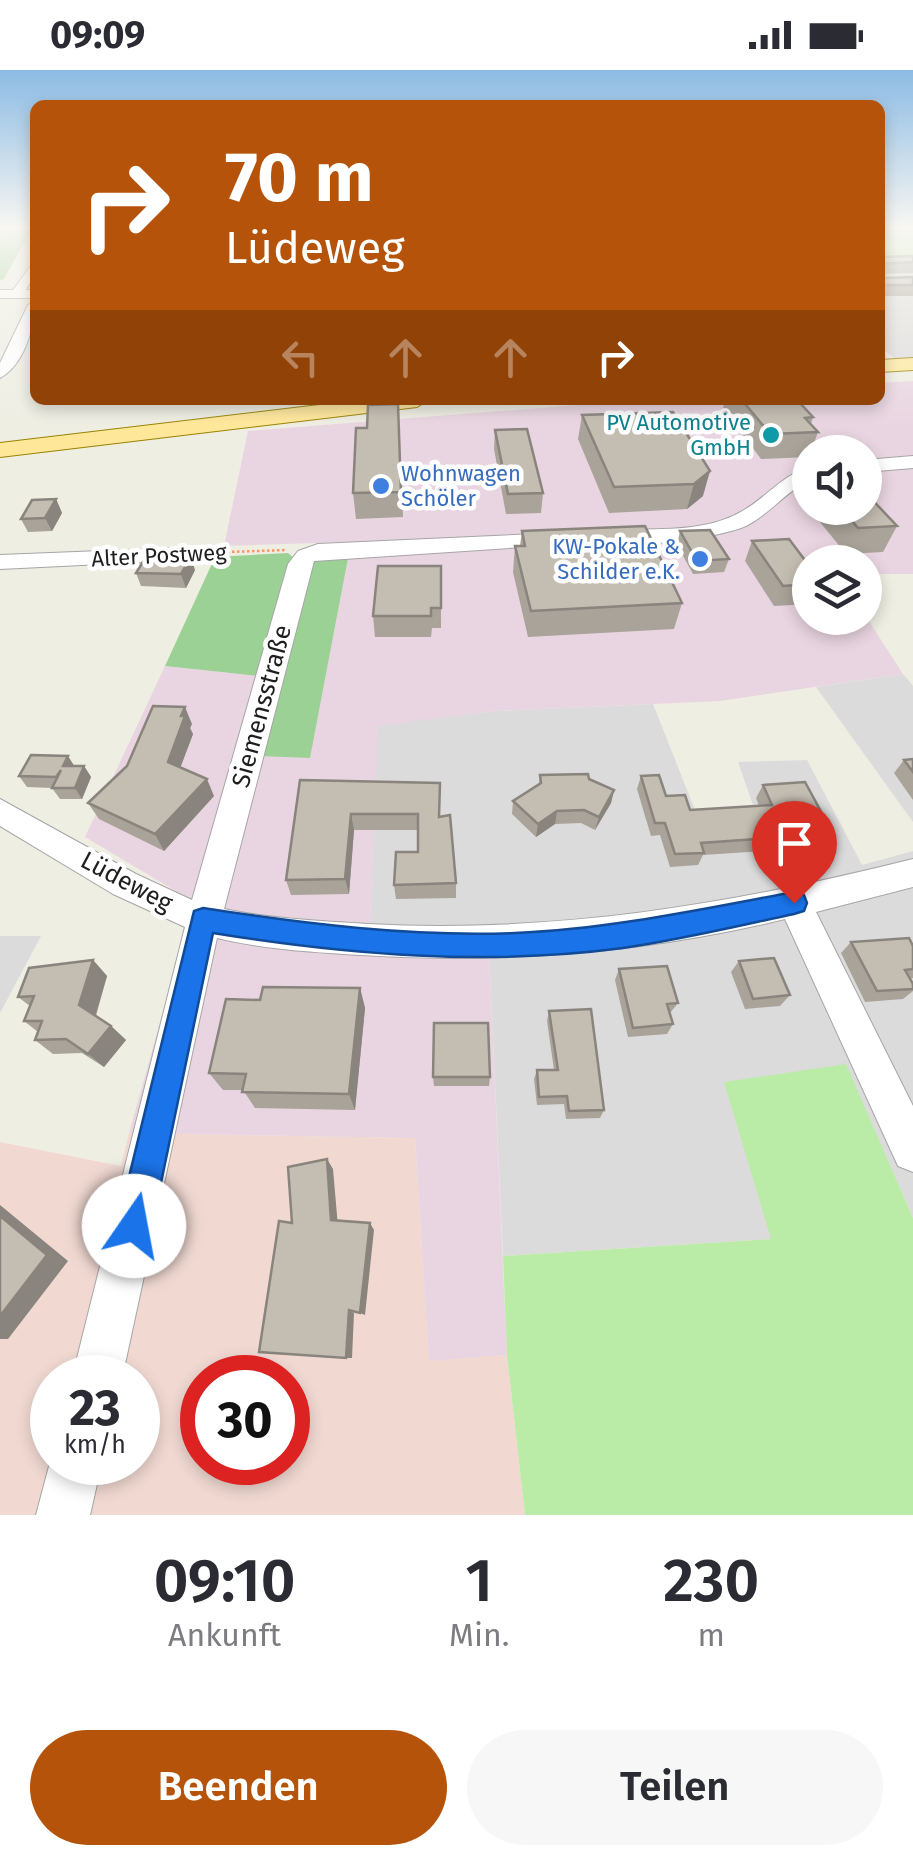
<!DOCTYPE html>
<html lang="de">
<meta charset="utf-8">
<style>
:root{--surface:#fff;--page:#f7f7f7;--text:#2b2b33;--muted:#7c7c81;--accent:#b45309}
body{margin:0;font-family:"Fira Sans",sans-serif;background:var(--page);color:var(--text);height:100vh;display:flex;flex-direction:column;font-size:38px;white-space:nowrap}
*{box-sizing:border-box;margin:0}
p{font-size:32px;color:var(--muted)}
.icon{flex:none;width:55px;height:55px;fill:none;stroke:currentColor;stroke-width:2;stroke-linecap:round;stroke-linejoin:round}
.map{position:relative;height:1445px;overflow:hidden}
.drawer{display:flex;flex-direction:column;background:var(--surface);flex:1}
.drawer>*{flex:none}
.banner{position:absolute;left:30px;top:30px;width:855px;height:305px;border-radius:15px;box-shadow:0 5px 15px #0003;background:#b45309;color:#fff;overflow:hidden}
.fabs{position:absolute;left:792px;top:365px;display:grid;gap:20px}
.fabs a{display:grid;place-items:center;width:90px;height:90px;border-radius:50%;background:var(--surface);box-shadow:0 5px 15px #0003;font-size:50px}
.speed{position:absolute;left:30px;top:1285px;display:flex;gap:20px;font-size:50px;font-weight:700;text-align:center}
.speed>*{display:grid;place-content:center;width:130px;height:130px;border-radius:50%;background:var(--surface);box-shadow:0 5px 15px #0003;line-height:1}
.speed small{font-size:25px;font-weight:400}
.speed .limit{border:15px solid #d22;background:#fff;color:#111}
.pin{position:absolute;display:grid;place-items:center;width:85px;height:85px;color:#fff;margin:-102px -42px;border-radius:50% 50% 50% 0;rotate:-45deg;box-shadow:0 0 10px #0007}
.pin .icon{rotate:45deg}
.me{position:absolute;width:110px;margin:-55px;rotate:12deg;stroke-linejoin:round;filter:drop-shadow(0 0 8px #0008)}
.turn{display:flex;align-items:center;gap:35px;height:210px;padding:0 30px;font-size:45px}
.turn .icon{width:130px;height:130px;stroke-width:2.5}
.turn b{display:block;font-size:70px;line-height:85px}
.lanes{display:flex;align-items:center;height:95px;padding:0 30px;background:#0003;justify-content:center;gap:50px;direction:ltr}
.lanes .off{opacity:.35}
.eta{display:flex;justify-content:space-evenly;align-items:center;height:170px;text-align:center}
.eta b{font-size:60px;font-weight:600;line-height:70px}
.cta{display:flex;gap:20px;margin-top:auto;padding:20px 30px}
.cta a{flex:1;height:115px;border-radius:60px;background:var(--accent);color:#fff;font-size:40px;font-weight:600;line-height:115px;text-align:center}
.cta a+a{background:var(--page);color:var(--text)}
.status{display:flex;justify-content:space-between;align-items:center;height:70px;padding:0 50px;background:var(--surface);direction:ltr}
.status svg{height:28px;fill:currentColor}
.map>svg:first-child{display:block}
.residential{fill:#dcdbdb}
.commercial{fill:#f1d9d2;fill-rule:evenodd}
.industrial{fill:#e9d5e1;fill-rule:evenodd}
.grass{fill:#bbeca7}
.forest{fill:#9cd196}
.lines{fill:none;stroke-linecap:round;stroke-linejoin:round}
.minor-casing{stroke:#a5a5a5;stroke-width:2}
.major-casing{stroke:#988300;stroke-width:2}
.path{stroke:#ff9365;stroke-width:2.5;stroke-dasharray:2.5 2.5;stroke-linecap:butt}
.minor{fill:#fff;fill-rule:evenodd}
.major{fill:#ffe799;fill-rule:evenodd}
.wall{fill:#a9a399}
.shaded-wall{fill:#89847d}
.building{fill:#c4bdb2;stroke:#89847d;stroke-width:2.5}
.route{fill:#1a73e8;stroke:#114b97;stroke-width:2.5}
.culture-dot{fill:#0f9aa8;stroke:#fff;stroke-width:4}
.shop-dot{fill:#3f7fe0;stroke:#fff;stroke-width:4}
.labels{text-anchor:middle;stroke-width:9;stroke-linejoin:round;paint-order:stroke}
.far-culture-label{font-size:22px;fill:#0d838f;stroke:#fff;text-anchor:end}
.far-shop-label{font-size:22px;fill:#366cbe;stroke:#fff;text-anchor:start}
.far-street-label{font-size:22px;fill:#1e1e1e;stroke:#fff}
.street-label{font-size:25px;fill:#1e1e1e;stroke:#fff}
</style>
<div class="status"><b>09:09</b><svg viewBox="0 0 49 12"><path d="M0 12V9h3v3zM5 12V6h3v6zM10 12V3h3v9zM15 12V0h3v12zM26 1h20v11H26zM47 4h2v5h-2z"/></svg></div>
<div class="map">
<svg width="913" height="1445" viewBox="0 0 913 1445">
<rect width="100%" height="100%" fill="#efeee3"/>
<g class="residential">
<polygon points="913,185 913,288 896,289 880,277 880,186"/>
<polygon points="903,604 913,616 913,752 816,617"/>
<polygon points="653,634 695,740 754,738 738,692 807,690 862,795 913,781 913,1148 845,994 771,1169 503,1186 489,881 369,880 377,655 495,641"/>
<polygon points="0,866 41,866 0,943"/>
</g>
<path class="commercial" d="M129,1063L415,1068L429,1290L507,1285L525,1445H0V1072L121,1096ZM52,1308H138V1392H52ZM202,1308H288V1392H202Z"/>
<path class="industrial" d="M913,311V504H865V492H810V548L865,545L903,604L720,631L495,641L378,656L369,880H489L507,1285L429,1291L415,1068L129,1063L194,832L85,767L165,596L259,606L233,684L310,687L351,472L224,476L248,361L641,330H880V313ZM810,382H865V438H810Z"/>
<g class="grass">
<polygon points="880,156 913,156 913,185 880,186"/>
<polygon points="846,994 913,1148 913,1445 525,1445 507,1285 503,1186 771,1169 724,1012"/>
</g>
<g class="forest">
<polygon points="0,156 34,156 3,210 0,209"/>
<polygon points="288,483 295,489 259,606 165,596 215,487"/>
<polygon points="349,483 310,688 259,686 306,493"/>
</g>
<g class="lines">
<g class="minor-casing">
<g id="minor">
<polygon points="35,190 35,204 26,220 35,220 35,228 0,228 0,220 13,220"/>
<path d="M35,231C35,257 24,295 0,308V293L28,235Z"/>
<polygon points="913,386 913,398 865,402 865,390"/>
<path d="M810,397V410C786,421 770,444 746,456C721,467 620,484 600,466L611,460C655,458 705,464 744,440C768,426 782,405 810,397Z"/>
<path d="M560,463L568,464L571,469L568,474L314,491L224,839C271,849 320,851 368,854C555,864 733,834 913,789V817L816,842L913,1036V1102L898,1096L785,849C645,883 504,894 360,885C312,882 263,879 217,868L122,1308H72L185,857L113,824L0,756V729L136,804L192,830L288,494L298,481L318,474Z"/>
<polygon points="177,478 188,485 185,490 0,499 0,485"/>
<polygon points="52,1385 52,1392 102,1392 90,1445 36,1445"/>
</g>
</g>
<g class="major-casing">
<g id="major">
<polygon points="913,288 913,300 880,302 880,290"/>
<polygon points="361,330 428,330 417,337 0,387 0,373"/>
</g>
</g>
<polyline class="path" points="197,483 287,480"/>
<use href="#minor" class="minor"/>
<use href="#major" class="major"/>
</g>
<g class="wall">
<polygon points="913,186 913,203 880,204 884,208 913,207 913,226 880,226 880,187"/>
<polygon points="725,330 797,330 813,347 811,354 818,362 809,387 761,389 723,338"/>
<polygon points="398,334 403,447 356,449 353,423 367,358"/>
<polygon points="673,342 703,426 687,439 609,443 578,369 582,345"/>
<polygon points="495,360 543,423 541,443 506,444 494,379"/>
<polygon points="808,400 810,400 810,438 865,438 897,456 883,482 846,484 798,425"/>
<polygon points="56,429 62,443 52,461 28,462 21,449"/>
<polygon points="522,461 682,533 674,559 528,567 513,502 515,476 520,476"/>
<polygon points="680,461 729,489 724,502 693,504 677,475"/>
<polygon points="752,471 810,497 810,534 774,536 745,491"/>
<polygon points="441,496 441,558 432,558 431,567 375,567 373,546"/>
<polygon points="195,500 186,518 141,516 136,503"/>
<polygon points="192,654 190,658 193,664 180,698 214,726 164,781 99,749 88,733"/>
<polygon points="913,689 913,730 894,703 904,690"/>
<polygon points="75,696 84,696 91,707 82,729 60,729 52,718 27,717 19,706"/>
<polygon points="540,705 589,709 614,720 611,733 595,760 581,753 555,754 536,767 512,744 513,731 539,714"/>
<polygon points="641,706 666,726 690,740 759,736 756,728 763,715 825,749 816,762 771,766 772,768 764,781 703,785 698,795 670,797 660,765 651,766 637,719"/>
<polygon points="300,710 440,747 456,813 456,828 396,829 394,815 418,782 418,760 354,760 349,824 291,825 286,810"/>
<polygon points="851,872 913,899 913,908 910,909 913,914 913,921 903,929 865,932 841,883"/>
<polygon points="93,890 107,906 96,946 111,956 126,970 104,997 82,983 53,984 35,970 38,962 24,951 30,936 18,927"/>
<polygon points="739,891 790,925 780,936 745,939 731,902"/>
<polygon points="619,899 678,933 670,943 673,954 667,964 628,967 615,910"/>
<polygon points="360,918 365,938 355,1040 255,1038 243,1020 223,1020 209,1003 260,930"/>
<polygon points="549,941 604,1040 600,1048 566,1049 564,1034 537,1035 534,1009 537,1000 554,1000 547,951"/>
<polygon points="433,1007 490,1007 489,1016 434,1016"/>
</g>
<g class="shaded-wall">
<polygon points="710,401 703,426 687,439 694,414"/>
<polygon points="56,429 62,443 52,461 45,448"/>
<polygon points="191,486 195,500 186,518 181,504"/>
<polygon points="185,637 192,654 190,658 193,664 176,709 168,692"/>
<polygon points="68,686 75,697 63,696"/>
<polygon points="84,696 91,707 82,729 75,718"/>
<polygon points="207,709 214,726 164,781 155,764"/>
<polygon points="614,720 611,733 595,760 599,747"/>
<polygon points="557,741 555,754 536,767 538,754"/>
<polygon points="351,744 354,760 349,824 345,809"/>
<polygon points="93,890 107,906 94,950 79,935"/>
<polygon points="360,918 365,938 355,1040 349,1024"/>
<polygon points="111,956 126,970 104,997 88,984"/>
<polygon points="327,1089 333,1099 338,1157 331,1150"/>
<polygon points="0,1135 68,1191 8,1269 0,1269"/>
<polygon points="370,1153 374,1160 365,1245 360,1243"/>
<polygon points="349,1240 354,1243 352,1288 346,1288"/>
</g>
<g class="building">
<polygon points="913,186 913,192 881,194 880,204 884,208 913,207 913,215 880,215 880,187"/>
<polygon points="742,330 797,330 813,347 805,348 818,362 770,364"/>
<polygon points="398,334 401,422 353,423 356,358 367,358 368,335"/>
<polygon points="673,342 710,401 694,414 614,417 582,345"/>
<polygon points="527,359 543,423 508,424 495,360"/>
<polygon points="865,422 897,456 858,458 841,438 865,438"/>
<polygon points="56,429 45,448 21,449 32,430"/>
<polygon points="645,456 682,533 531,541 515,476 525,476 522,461"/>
<polygon points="710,460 729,489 697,491 680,461"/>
<polygon points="789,469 810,497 810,514 783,516 752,471"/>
<polygon points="147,485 191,486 181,504 136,503"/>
<polygon points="378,496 441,496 441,538 431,538 431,546 373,546"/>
<polygon points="153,636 185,637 181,646 185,646 168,692 207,709 155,764 88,733 127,696"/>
<polygon points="31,685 68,686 63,696 84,696 75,718 52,718 61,700 56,707 19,706"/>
<polygon points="913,689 913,702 904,690"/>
<polygon points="588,704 589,709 614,720 599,747 584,740 557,741 538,754 513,731 541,713 540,705"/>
<polygon points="659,705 666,726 685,725 690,740 772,735 763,715 805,712 825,749 766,754 772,768 701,773 704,783 675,784 665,753 655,753 641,706"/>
<polygon points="300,710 440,713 439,747 450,745 456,813 394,815 396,782 418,782 418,744 351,744 345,809 286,810"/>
<polygon points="909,868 913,876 913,899 905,900 913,914 913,919 877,921 851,872"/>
<polygon points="774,888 790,925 753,929 739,891"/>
<polygon points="93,890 79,935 111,956 88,984 66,969 35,970 42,951 24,951 34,926 18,927 29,898"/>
<polygon points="667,896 678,933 667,934 673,954 633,958 619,899"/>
<polygon points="263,917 360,918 349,1024 242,1022 246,1004 209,1003 226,929 260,930"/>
<polygon points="591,939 604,1040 569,1041 567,1026 539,1027 537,1000 558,1000 549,941"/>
<polygon points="434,953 488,953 490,1007 433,1007"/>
<polygon points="327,1089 331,1150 370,1153 360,1243 349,1240 346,1288 259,1282 279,1151 292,1153 288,1097"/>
<polygon points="0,1146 47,1185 0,1246"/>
</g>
<linearGradient id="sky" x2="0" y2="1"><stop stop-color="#8cbbe4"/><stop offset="0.44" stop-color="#f8f7f2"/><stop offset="1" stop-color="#f8f7f2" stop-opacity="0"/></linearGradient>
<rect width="913" height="358" fill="url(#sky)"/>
<path class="route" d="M794,822L804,825L807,833L804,841L794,844C738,856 680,870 623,878C486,896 349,885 213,863L152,1156L147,1169L134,1174L122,1169L117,1156L194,841L203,838C306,854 411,867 515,863C610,859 702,839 794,822Z"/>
<circle class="culture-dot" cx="771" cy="365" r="10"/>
<g class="shop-dot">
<circle cx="381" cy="416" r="10"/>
<circle cx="700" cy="489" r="10"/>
</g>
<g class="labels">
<g class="far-culture-label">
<text x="751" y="360">PV Automotive<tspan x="751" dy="25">GmbH</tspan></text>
</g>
<g class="far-shop-label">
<text x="401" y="411">Wohnwagen<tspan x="401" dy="25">Schöler</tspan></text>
<text x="680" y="484" text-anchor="end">KW-Pokale &amp;<tspan x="680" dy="25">Schilder e.K.</tspan></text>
</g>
<g class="far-street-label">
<text transform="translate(159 485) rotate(-3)" y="8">Alter Postweg</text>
</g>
<g class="street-label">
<text transform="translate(261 636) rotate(-75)" y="9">Siemensstraße</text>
<text transform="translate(127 811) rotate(28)" y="9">Lüdeweg</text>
</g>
</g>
</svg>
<div class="fabs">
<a><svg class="icon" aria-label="sound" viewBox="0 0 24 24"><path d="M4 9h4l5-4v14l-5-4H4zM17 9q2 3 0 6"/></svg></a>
<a><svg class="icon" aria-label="layers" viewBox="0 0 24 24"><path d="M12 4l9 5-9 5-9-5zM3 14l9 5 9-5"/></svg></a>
</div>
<div class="speed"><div>23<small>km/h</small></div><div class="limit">30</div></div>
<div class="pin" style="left:794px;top:833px;background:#d93025"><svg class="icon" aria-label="arrive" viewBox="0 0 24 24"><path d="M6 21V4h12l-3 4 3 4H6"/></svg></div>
<svg class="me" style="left:134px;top:1156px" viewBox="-20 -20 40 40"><circle r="19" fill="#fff"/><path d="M0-13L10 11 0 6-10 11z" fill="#1a73e8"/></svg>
<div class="banner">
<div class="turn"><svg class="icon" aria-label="right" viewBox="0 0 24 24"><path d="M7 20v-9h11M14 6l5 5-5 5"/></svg><div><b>70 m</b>Lüdeweg</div></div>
<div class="lanes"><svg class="icon off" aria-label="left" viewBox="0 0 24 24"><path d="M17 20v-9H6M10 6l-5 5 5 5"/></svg><svg class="icon off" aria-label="ahead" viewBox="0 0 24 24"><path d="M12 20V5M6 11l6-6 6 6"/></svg><svg class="icon off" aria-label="ahead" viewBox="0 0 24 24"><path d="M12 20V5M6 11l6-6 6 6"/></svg><svg class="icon" aria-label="right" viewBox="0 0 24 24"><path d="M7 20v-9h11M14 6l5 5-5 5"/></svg></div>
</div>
</div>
<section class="drawer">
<div class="eta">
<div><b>09:10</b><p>Ankunft</p></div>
<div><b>1</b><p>Min.</p></div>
<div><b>230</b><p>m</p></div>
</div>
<div class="cta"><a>Beenden</a><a>Teilen</a></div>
</section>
